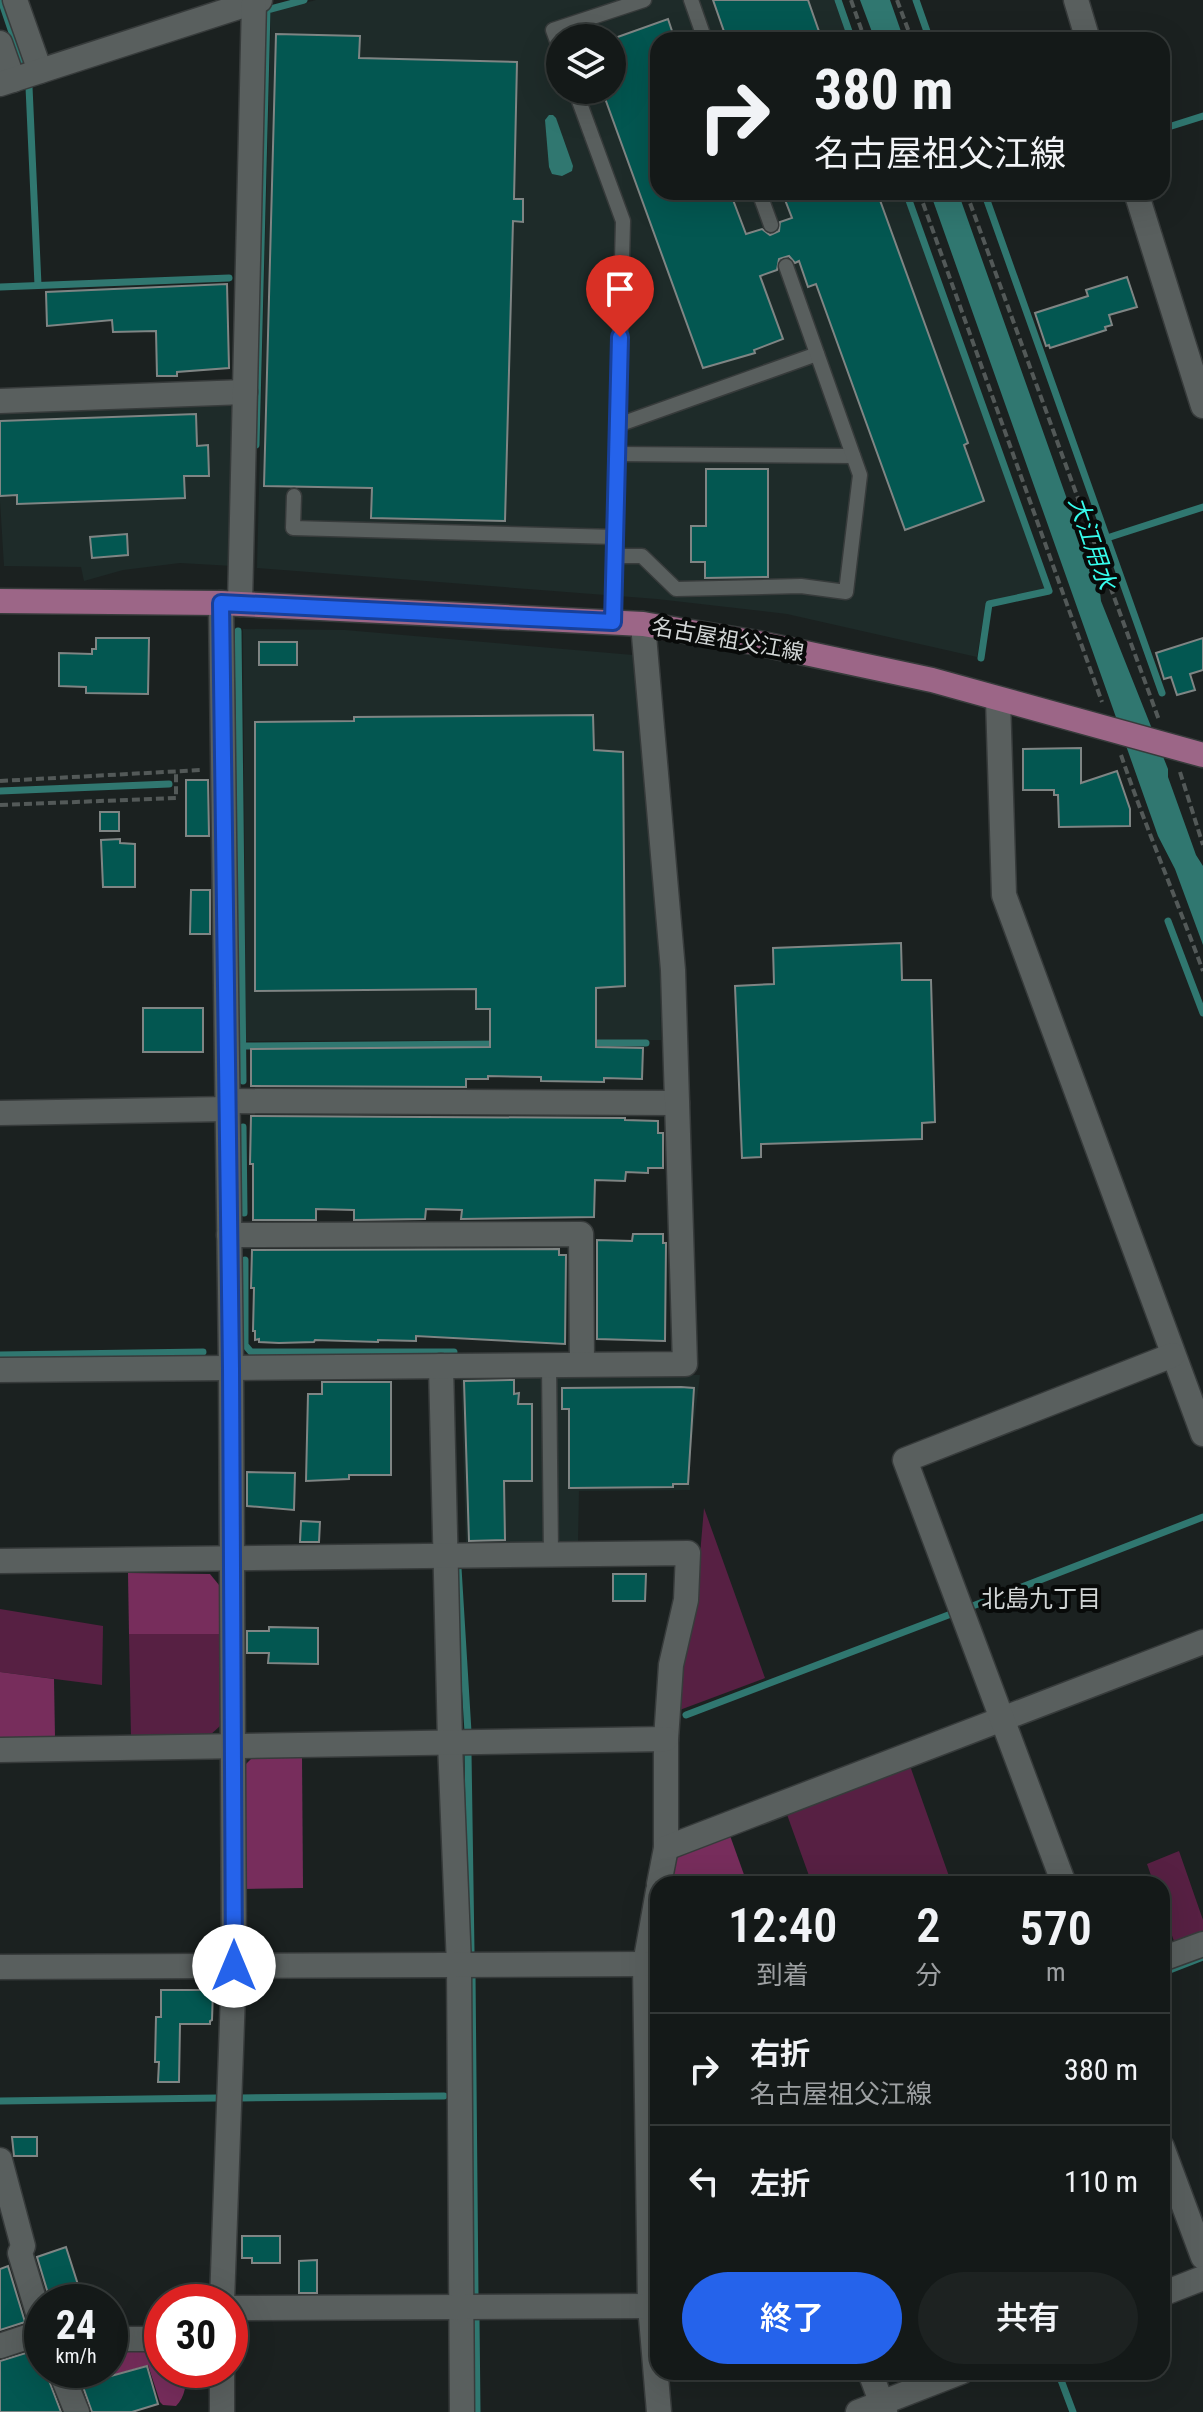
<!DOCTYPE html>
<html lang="ja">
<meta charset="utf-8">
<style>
:root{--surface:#141918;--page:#1d2221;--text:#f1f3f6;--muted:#9da0a2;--line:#333837;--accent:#2563eb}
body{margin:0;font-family:"Roboto Condensed","Noto Sans JP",sans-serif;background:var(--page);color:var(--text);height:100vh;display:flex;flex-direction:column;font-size:30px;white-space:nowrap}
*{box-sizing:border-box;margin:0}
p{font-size:26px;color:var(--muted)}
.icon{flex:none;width:44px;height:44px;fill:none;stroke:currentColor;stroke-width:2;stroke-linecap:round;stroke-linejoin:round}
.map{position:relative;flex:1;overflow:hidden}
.sheet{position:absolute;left:650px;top:1876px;width:520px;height:504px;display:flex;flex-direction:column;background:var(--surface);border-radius:24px;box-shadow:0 8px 32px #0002,0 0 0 2px var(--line)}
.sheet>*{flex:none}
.hud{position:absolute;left:650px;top:32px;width:520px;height:168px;border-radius:24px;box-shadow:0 8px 32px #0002,0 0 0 2px var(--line);background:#141918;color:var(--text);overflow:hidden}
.tools{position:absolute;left:546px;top:24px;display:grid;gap:16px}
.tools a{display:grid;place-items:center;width:80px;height:80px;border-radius:50%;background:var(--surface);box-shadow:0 8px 32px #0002,0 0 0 2px var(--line);font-size:40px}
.speed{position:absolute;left:24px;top:2284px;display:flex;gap:16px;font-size:40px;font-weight:700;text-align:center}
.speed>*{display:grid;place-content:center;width:104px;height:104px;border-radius:50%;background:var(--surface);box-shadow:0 8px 32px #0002,0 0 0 2px var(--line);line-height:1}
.speed small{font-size:20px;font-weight:400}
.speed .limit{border:12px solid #d22;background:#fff;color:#111}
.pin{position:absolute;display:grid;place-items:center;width:68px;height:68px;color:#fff;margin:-82px -34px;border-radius:50% 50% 50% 0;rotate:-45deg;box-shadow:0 0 8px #0007}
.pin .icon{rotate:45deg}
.me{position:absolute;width:88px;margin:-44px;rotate:0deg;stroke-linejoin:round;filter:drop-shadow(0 0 6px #0008)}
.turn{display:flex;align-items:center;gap:28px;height:168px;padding:0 32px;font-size:36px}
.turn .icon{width:104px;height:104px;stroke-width:2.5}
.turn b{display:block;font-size:56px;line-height:68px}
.eta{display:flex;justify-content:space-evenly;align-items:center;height:136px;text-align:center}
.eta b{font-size:48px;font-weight:600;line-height:56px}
.action{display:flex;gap:16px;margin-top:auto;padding:16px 32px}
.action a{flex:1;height:92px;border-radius:48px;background:var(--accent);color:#fff;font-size:32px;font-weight:600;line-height:92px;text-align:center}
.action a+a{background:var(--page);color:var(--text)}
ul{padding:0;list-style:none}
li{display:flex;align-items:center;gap:24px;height:112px;padding:0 32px;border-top:2px solid var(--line)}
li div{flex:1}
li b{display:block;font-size:30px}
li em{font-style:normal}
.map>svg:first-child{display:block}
.built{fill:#1e2b29;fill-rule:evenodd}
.green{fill:#572043}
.forest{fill:#772d5c}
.water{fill:#307770}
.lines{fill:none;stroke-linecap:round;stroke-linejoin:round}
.stream{stroke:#307770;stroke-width:7}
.building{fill:#035751;stroke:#7f8584;stroke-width:2}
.lane-casing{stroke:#373b3b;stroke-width:17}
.street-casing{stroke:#373b3b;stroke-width:27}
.primary-casing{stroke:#373b3b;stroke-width:27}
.path{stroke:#535958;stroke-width:4;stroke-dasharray:8 4;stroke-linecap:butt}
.lane{stroke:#595f5e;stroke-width:14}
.street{stroke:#595f5e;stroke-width:24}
.primary{stroke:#9c6687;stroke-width:24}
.route-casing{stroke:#184099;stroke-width:20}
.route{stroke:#2563eb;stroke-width:14}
.labels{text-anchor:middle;stroke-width:8;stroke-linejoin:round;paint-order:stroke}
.street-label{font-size:22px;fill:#d1d5d5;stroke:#080a09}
.water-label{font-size:24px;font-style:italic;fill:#37fcec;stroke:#080a09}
.neighbourhood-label{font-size:24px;fill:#d1d5d5;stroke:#080a09}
</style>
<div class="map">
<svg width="1203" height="2412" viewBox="0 0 1203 2412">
<rect width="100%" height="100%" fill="#1b2120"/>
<g class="built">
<path d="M316,0H834L849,40H658V192H903L1045,589L986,602L977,657L787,614L657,599L257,568L271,12ZM560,38H612V90H560Z"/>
<polygon points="231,403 238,413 233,566 180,563 123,570 84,581 81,567 4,566 0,501 0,412"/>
<polygon points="243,629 345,630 633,655 660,970 661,1040 246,1041"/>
<polygon points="700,1375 690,1457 690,1490 579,1491 578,1543 466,1545 461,1376"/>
</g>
<g class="green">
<polygon points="704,1508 765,1678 677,1711 682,1668 696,1602"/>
<polygon points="0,1609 103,1626 102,1685 0,1672"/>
<polygon points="129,1634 219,1634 220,1726 209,1736 131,1737"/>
<polygon points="909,1763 950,1879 935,1884 812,1884 785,1809"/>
<polygon points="1179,1851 1203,1920 1203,1933 1175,1944 1162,1907 1162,1884 1154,1884 1147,1864"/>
</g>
<g class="forest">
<polygon points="128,1573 210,1574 219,1585 219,1634 129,1634"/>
<polygon points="0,1672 54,1679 55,1738 0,1739"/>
<polygon points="302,1756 303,1888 243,1889 241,1769 253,1757"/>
<polygon points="728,1830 747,1883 669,1884 672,1859 680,1851"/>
<path d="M162,2348V2370H183C188,2383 185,2397 176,2406L163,2405L160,2402L148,2365L80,2384L88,2412L66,2370H110V2351Z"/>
</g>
<g class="water">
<polygon points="860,0 890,0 904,40 875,40"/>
<polygon points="549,115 553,115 556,118 573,166 572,171 562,176 552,174 549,167 545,120"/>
<polygon points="930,192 958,192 1100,592 1101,601 1168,769 1168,777 1196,855 1203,866 1203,945 1175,869 1158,836"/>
</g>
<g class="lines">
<g class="stream">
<polyline points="1,0 23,65"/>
<polyline points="838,0 852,40"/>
<polyline points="916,0 930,40"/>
<polyline points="29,87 38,285"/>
<polyline points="1162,129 1203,116"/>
<polyline points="906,192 1049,591 989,604 981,658"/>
<polyline points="984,192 1162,693"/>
<polyline points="0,287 229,278"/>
<polyline points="256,445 267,10 304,0"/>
<polyline points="1107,538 1203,507"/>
<polyline points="238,631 243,1081"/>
<polyline points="0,791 169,784"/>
<polyline points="1168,921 1203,1013"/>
<polyline points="588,1043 646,1043"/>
<polyline points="242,1046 500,1044"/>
<polyline points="243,1127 244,1213"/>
<polyline points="245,1260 245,1345 251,1352 454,1352"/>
<polyline points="0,1355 203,1352"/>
<polyline points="458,1568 468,1732"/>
<polyline points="970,1607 1203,1517"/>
<polyline points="686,1715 951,1614"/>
<polyline points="468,1753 471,1951"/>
<polyline points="472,1973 475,2296"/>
<polyline points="1162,1973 1203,1957"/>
<polyline points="240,2098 444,2096"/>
<polyline points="0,2101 217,2098"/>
<polyline points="476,2319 477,2412"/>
<polyline points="1058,2372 1073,2412"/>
</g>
</g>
<g class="building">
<polygon points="713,0 808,0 822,40 727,40"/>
<polygon points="668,19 675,40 658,40 658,192 730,192 746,234 762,229 770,235 779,231 780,222 792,218 782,192 877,192 968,443 964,445 984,501 905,530 816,284 808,287 799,261 795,263 789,256 779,259 777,270 760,276 783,339 754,350 755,353 703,368 602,90 612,90 612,39"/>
<polygon points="276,34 360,36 359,58 517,62 514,199 523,199 523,222 513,221 505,521 371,518 372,488 264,486"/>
<polygon points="1127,277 1137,307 1109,315 1112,325 1105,327 1106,330 1050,348 1049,345 1046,346 1035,313 1088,296 1086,290"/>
<polygon points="227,284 229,368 177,372 177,376 157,376 156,331 113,332 112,320 47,326 46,292"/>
<polygon points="196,414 197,446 208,445 209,476 184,476 185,498 17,504 17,495 0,496 0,421"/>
<polygon points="706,469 768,469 768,577 705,578 705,562 691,562 691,526 706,526"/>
<polygon points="127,534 128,555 92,558 90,537"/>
<polygon points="96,638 149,638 148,694 86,693 86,687 59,686 59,653 92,654 92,649 96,649"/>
<polygon points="1203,638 1203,670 1190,674 1195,690 1177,695 1171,677 1164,679 1156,653"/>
<rect x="259" y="642" width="38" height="23"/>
<polygon points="593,715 594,750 623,752 625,986 596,988 596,1047 643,1048 642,1079 604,1078 604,1082 541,1081 541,1077 488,1076 488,1079 466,1079 466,1087 251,1086 251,1049 490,1047 490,1009 476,1009 476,989 255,991 255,722 354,721 354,717"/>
<polygon points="1081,748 1081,783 1117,771 1130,809 1130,826 1059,827 1058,795 1054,795 1054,790 1023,790 1023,749"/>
<polygon points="186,780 208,780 209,836 186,836"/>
<rect x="100" y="812" width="19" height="19"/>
<polygon points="120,839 120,843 135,844 135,887 103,887 101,840"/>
<polygon points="191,890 210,890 210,934 190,934"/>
<polygon points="901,943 902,980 931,980 935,1122 922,1123 922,1139 761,1144 761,1157 742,1158 735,986 774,984 773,948"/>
<rect x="143" y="1008" width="60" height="44"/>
<polygon points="251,1116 625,1118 625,1120 658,1121 658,1133 663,1133 663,1168 648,1168 648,1173 626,1172 625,1181 595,1180 594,1217 461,1219 462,1210 426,1209 425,1219 354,1220 354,1210 316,1209 316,1220 253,1220 253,1164 250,1164"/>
<polygon points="633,1234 663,1234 663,1243 666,1243 665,1341 597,1339 597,1240 632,1241"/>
<polygon points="559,1249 559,1255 566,1255 565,1344 416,1336 416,1341 378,1340 378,1342 315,1340 314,1342 279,1343 259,1342 259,1339 255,1340 255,1331 253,1331 254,1288 251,1288 252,1250"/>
<polygon points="514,1380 514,1394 519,1393 518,1404 532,1404 532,1481 504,1481 505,1540 469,1541 464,1381"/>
<polygon points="322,1382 391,1382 391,1475 349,1475 349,1479 306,1481 308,1394 322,1394"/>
<polygon points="681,1387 694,1388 688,1484 673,1484 673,1487 569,1488 569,1409 562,1409 562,1388"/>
<polygon points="247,1472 295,1473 294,1510 247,1506"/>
<polygon points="301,1521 320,1522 319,1542 300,1542"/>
<polygon points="613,1574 646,1574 645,1601 613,1601"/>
<polygon points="269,1627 318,1628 318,1664 268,1663 269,1653 247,1653 247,1631 269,1631"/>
<polygon points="161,1990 213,1990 212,2020 210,2021 210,2024 180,2024 179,2082 158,2082 159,2062 155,2062 156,2017 161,2017"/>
<polygon points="12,2137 37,2137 37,2156 14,2156"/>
<polygon points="242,2236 280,2236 280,2263 252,2263 252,2258 242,2258"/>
<polygon points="66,2247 80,2291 50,2300 37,2257"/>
<polygon points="317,2260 317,2293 299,2293 299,2261"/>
<polygon points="8,2266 25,2322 0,2330 0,2269"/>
<polygon points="42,2348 42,2370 45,2370 61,2412 0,2412 0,2361"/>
<polygon points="147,2366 158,2404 132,2412 92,2412 82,2384"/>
</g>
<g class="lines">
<g class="lane-casing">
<g id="lane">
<polyline points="691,0 705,40"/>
<polyline points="560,49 553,30 644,0"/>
<polyline points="575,90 623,221 613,622"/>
<polyline points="759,192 771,225"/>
<polyline points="618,425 817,354"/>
<polyline points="617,454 853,456"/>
<polyline points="294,496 293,528 615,537"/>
<polyline points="615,556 642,556 676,589 801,586 846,592 860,475 786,266"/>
<polyline points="549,1365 551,1554"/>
</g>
</g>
<g class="street-casing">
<g id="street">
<polyline points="15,0 40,71"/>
<polyline points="1076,0 1088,40"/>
<polyline points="0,43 13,80"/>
<polyline points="0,84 260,0"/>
<polyline points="1136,192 1203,406"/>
<polyline points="0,401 245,392"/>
<polyline points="221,603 231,1368 234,1966 222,2302"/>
<polyline points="240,604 254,2"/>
<polyline points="998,699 1004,895 1203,1434"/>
<polyline points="227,1101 677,1103"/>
<polyline points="0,1113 228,1109"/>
<polyline points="229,1235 581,1234 582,1364"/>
<polyline points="441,1366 450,1743 459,1965 462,2412"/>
<polyline points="0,1370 685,1364 673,970 643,624"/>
<polyline points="0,1561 688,1553 686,1600 671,1665 666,1739 666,1848 659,1884"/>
<polyline points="0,1750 666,1739"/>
<polyline points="666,1848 1203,1642"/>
<polyline points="1064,1884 905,1460 1173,1355"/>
<polyline points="658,1891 645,1964 650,2306 659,2412"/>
<polyline points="1162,1959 1203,1944"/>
<polyline points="0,1967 645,1964"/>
<polyline points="1162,2147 1203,2257"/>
<polyline points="0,2160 23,2246 20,2253 42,2326"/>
<polyline points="1162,2294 1203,2278"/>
<polyline points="230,2308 650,2306"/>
<polyline points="110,2343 125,2339 162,2339"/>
<polyline points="0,2346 42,2332"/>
<polyline points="60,2370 77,2412"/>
<polyline points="222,2370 222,2412"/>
<polyline points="870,2372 885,2412"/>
<polyline points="858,2412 961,2372"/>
</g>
</g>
<g class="primary-casing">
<polyline id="primary" points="0,601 221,603 643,624 758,643 932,680 1203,755"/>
</g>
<g class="path">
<polyline points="851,0 865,40"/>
<polyline points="897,0 912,40"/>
<polyline points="919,192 1102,702"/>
<polyline points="966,192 1159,720"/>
<path d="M1121,755C1146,828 1176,898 1203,971"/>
<polyline points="1180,772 1203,845"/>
<polyline points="0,781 201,770"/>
<polyline points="0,805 176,798 176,772"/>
</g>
<use href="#lane" class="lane"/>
<use href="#street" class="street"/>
<use href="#primary" class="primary"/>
</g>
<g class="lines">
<g class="route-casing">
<polyline id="route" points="234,1966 231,1368 221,603 613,622 620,337"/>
</g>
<use href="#route" class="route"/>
</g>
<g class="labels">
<g class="street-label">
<text transform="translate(728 639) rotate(10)" y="8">名古屋祖父江線</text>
</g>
<g class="water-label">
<text transform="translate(1092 543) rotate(71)" y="8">大江用水</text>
</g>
<g class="neighbourhood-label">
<text x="1041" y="1607">北島九丁目</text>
</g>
</g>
</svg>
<div class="tools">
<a><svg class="icon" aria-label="layers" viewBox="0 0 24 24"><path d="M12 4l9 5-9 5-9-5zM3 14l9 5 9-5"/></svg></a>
</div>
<div class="speed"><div>24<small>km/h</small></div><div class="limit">30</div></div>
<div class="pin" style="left:620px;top:337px;background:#d93025"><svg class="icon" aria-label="arrive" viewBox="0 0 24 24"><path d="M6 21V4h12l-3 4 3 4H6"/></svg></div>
<svg class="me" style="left:234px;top:1966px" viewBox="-20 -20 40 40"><circle r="19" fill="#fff"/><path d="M0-13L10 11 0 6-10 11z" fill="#2563eb"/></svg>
<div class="hud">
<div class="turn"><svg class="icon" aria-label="right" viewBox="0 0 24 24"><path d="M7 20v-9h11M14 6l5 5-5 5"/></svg><div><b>380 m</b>名古屋祖父江線</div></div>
</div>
<section class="sheet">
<div class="eta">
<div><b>12:40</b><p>到着</p></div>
<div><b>2</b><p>分</p></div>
<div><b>570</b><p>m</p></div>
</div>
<ul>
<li><svg class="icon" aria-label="right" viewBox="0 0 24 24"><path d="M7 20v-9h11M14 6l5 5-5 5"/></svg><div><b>右折</b><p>名古屋祖父江線</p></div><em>380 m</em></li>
<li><svg class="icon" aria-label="left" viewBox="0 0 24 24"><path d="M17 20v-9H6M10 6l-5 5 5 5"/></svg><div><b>左折</b></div><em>110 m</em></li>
</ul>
<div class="action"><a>終了</a><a>共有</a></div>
</section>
</div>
